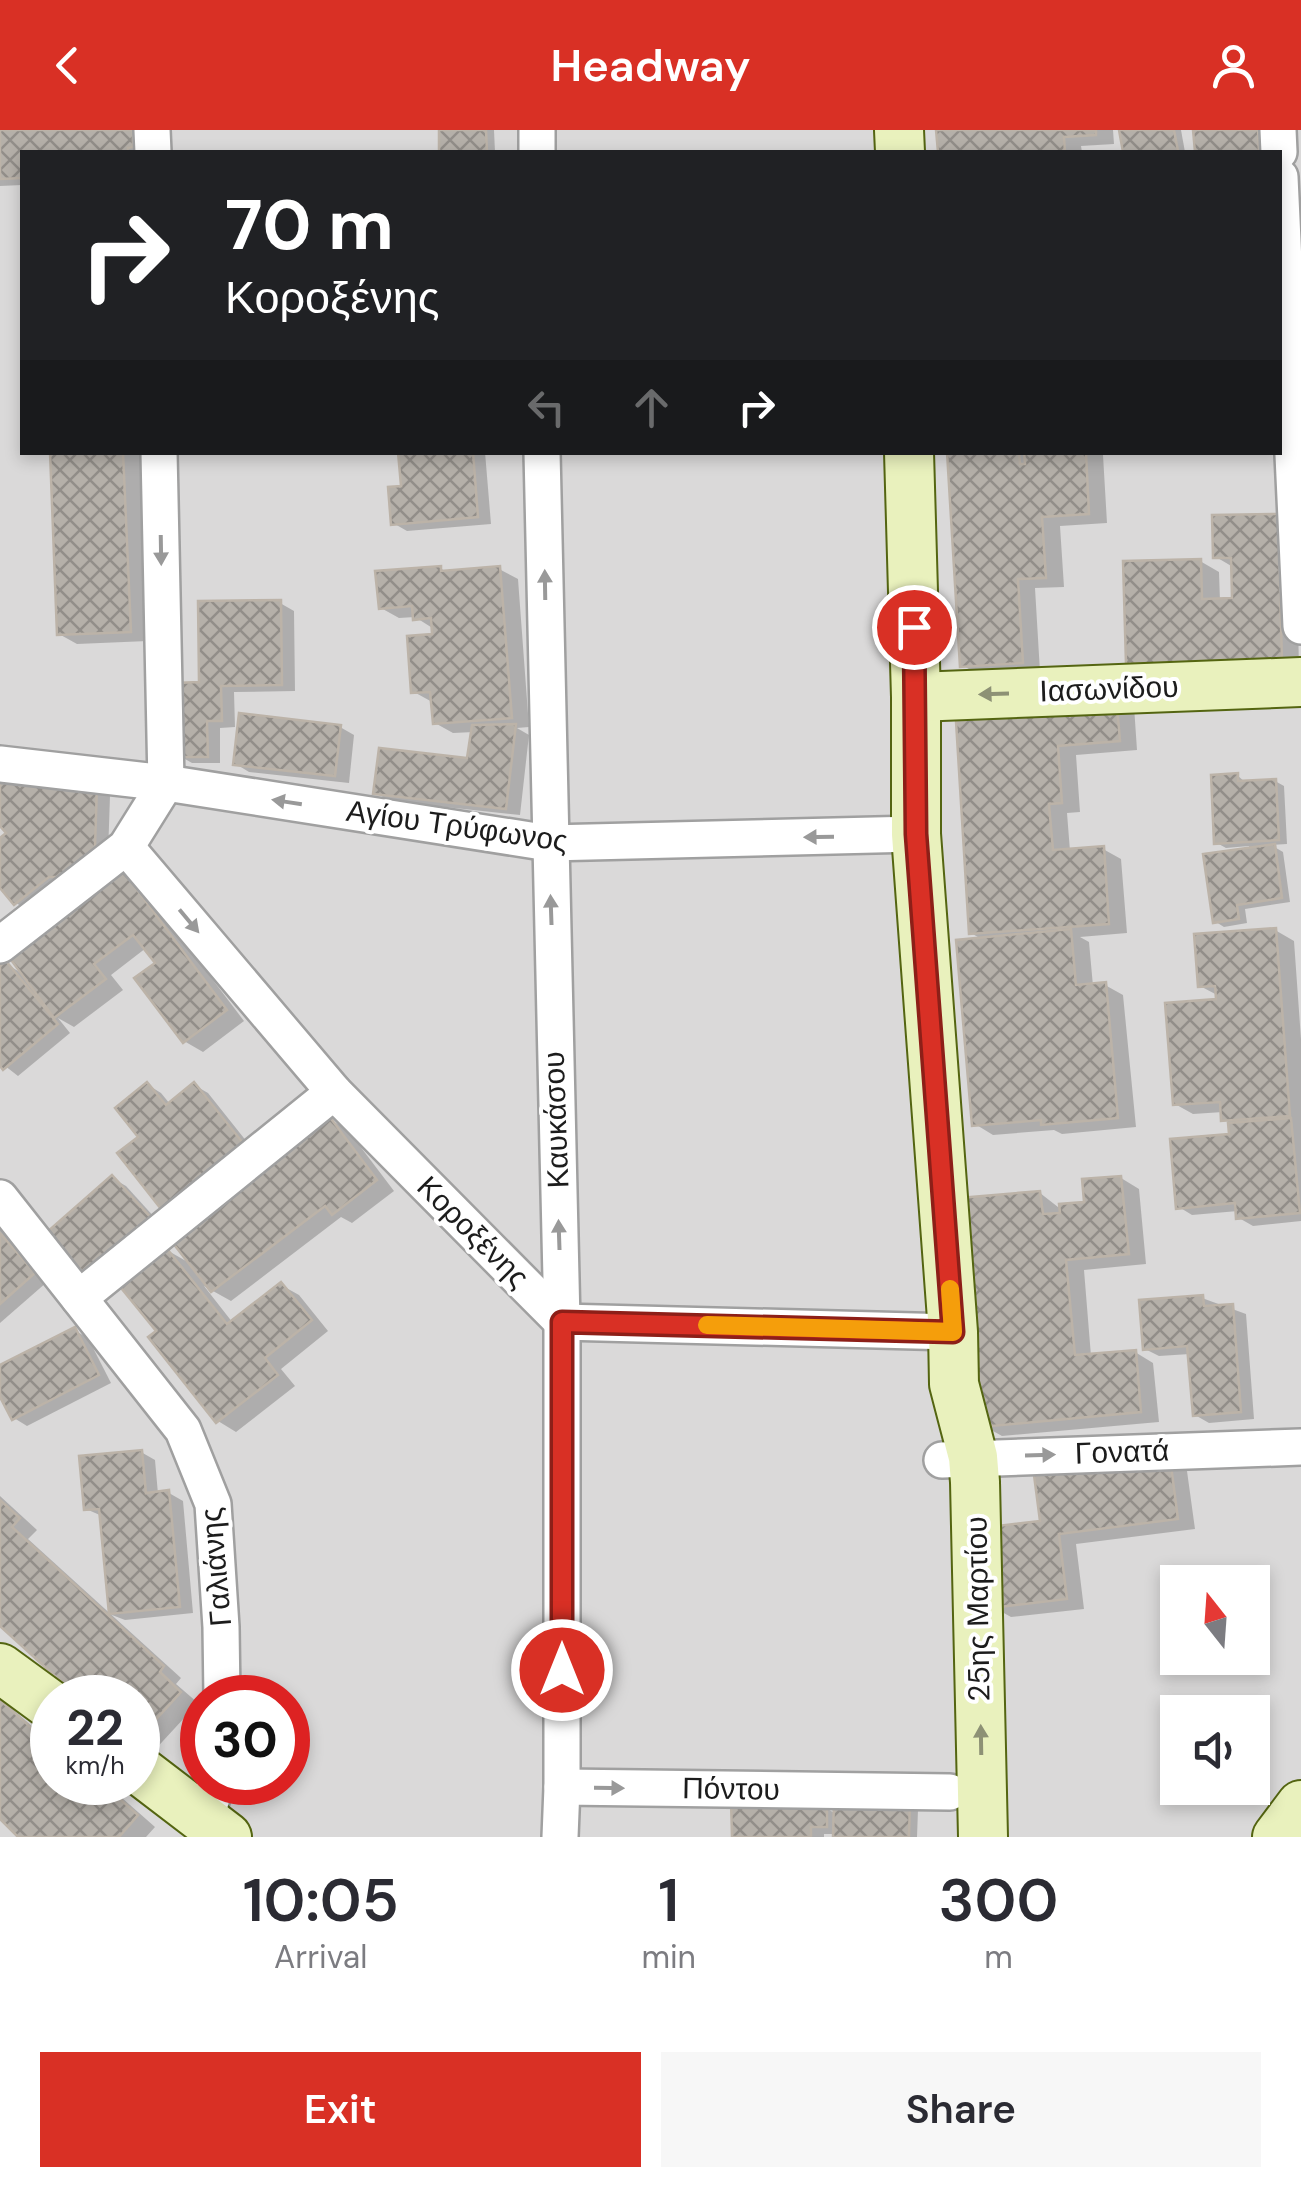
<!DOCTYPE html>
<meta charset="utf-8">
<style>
:root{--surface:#fff;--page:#f7f7f7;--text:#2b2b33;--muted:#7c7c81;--accent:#d93025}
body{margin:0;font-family:"DM Sans",sans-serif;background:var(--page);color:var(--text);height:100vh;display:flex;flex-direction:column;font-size:38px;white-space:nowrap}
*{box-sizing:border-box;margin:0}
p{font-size:32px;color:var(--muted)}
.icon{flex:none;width:55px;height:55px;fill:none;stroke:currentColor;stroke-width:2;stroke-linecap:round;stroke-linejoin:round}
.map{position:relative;height:1707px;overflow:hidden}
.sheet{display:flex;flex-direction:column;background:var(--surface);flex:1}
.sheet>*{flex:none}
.hud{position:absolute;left:20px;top:20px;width:1262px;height:305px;border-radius:0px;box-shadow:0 5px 15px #0003;background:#202124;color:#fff;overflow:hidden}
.needle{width:65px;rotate:343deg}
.fabs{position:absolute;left:1160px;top:1435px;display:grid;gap:20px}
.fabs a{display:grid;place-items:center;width:110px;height:110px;border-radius:0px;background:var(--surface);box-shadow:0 5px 15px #0003;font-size:50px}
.speed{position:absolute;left:30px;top:1545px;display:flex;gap:20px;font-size:50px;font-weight:700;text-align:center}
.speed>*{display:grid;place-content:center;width:130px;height:130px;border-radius:50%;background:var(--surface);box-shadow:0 5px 15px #0003;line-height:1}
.speed small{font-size:25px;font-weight:400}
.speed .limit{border:15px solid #d22;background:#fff;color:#111}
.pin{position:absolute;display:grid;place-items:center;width:85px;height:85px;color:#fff;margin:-42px;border:5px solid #fff;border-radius:50%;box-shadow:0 2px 10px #0007}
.me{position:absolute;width:110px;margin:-55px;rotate:0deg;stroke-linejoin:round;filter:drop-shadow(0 0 8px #0008)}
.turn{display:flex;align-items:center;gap:35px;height:210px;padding:0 40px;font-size:45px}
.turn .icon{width:130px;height:130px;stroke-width:2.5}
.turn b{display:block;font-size:70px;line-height:85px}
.lanes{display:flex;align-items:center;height:95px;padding:0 40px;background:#0003;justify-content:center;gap:50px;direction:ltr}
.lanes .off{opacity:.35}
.eta{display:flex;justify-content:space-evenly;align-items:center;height:170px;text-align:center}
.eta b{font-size:60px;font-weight:600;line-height:70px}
.button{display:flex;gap:20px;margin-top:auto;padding:20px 40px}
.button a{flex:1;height:115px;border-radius:0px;background:var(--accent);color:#fff;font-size:40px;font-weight:600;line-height:115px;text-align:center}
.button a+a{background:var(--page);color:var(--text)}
header{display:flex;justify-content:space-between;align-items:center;height:130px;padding:0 40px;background:var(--accent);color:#fff;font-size:45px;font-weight:600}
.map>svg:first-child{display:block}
.residential{fill:#dad9d9;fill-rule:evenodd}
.shadow{fill:#0003}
.building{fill:url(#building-cross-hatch);stroke:#bcb3a8;stroke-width:2.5}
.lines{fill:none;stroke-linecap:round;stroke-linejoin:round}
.street-casing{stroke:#a0a0a0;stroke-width:40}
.secondary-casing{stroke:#546511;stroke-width:52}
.street{stroke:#fff;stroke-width:35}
.secondary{stroke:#e9f1bd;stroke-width:48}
.oneway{fill:#999}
.oneway2{fill:#8d9175}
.route-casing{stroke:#8d1f18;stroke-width:25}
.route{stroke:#d93025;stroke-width:18}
.slow{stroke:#f59e0b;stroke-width:18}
.labels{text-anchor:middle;stroke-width:8;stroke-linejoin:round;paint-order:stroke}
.street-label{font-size:30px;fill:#1c1c1c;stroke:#fff}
</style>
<header><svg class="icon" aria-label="back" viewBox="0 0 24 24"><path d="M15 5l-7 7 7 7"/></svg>Headway<svg class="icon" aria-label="person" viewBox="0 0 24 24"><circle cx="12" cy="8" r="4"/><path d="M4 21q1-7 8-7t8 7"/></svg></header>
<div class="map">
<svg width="1301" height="1707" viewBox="0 0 1301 1707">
<defs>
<pattern id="building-cross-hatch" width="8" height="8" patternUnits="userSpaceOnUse" patternTransform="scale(2.5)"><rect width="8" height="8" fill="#b5b0a9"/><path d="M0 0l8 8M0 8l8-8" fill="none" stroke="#928e89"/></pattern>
</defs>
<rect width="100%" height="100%" fill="#eceae3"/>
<path class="residential" d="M0,0H1301V1707H0ZM22,22H1280V322H22ZM1178,1452H1252V1528H1178ZM52,1568H138V1652H52ZM202,1568H288V1652H202ZM1178,1582H1252V1658H1178Z"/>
<g class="shadow">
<polygon points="0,0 145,0 146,22 22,22 22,55 0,56"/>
<polygon points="441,0 494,0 495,22 442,22"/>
<polygon points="939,0 1113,0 1114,14 1081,16 1082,22 940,22"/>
<polygon points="1121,0 1181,0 1185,22 1125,22"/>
<polygon points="1196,0 1270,0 1272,22 1197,22"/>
<polygon points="52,322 140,322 148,511 77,514 59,504"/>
<polygon points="401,322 485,322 491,394 407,401 393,393 404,359"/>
<polygon points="950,322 1103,325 1107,393 1060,396 1064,457 1035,458 1040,542 981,546 962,535"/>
<polygon points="1278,386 1296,397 1299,539 1146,543 1128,532 1200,431 1219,442 1220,471 1234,471 1233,437 1216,427"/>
<polygon points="440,438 448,443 499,439 518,449 529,597 517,598 529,605 520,685 390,671 376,663 469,631 474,602 453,603 435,593 434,573 414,562 435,506 434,499 415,487 399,488 381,478"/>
<polygon points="280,473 294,481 295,561 234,562 235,597 220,598 220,633 192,633 178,625 201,555"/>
<polygon points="1134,576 1137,620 1076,625 1080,682 1067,683 1070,721 1103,719 1121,729 1127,803 1080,807 1089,812 1093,856 1105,855 1123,865 1136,997 1062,1004 1054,1000 993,1005 975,994 983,810 971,803 957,578"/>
<polygon points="340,597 354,605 349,653 249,642 236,634"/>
<polygon points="1237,645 1246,653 1275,651 1284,656 1287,714 1271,715 1283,722 1290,772 1245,779 1247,793 1224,797 1216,792 1250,720 1249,716 1226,718 1217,713"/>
<polygon points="96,658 110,666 108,725 29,781 16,773 0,754 0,712"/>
<polygon points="120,740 138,751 244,891 203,922 184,911 158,834 146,818 111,845 123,860 74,897 58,888 70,903 18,946 0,932 0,839 6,834 25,845"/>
<polygon points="1275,800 1294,811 1301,909 1301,1091 1253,1096 1239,1088 1238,1081 1192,1085 1179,1077 1232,1007 1231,994 1224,989 1223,982 1193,984 1175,974 1219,872 1219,866 1200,856"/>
<polygon points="148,955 161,963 170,974 194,955 208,963 255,1022 176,1085 163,1077"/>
<polygon points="329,989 347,999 394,1061 352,1093 341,1087 231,1171 204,1156 233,1193 281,1155 299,1165 328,1201 281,1239 295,1256 236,1302 218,1291 159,1201 165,1119 193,1135"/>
<polygon points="112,1048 126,1056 166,1100 105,1155"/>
<polygon points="1121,1048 1139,1059 1146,1134 1084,1140 1091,1226 1135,1222 1153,1233 1159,1292 1002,1306 984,1296 1040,1063 1058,1077 1086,1074"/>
<polygon points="0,1098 47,1152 0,1193"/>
<polygon points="1202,1168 1246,1184 1254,1289 1209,1293 1195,1285 1190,1224 1159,1226 1145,1219"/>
<polygon points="74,1200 88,1208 111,1253 27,1296 14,1288 0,1261 0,1238"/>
<polygon points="141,1322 155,1330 158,1364 169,1363 183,1371 193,1483 125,1490 112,1485 102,1386 86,1379"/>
<polygon points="1169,1330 1187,1341 1195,1399 1076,1414 1084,1479 1011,1487 993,1477 1042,1393"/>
<polygon points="0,1366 37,1400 28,1409 181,1548 176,1554 198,1573 151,1624 138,1616 138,1568 0,1492"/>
<polygon points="0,1568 52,1614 52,1652 104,1652 155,1697 146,1707 22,1707 0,1686"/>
<polygon points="909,1675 918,1680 917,1707 835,1707 835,1704 824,1704 824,1707 735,1707 826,1678 836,1684"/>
</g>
<g class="building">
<polygon points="0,0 133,0 133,17 128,18 128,22 22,22 22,48 0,49"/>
<polygon points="439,0 486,0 487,22 439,22"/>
<polygon points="936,0 1096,0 1096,5 1064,7 1065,22 938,22"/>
<polygon points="1119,0 1174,0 1178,21 1123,22"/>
<polygon points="1193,0 1258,0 1259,22 1195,22"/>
<polygon points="50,322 123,322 131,502 57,505"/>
<polygon points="398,322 473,322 478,387 391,395 388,357 401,356"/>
<polygon points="947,322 1019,322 1020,334 1025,334 1024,322 1086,322 1089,384 1042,387 1046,448 1018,449 1023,533 960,537"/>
<polygon points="1278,384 1282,530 1126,534 1123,431 1201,429 1202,469 1232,468 1231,428 1213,428 1212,385"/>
<polygon points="441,436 441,441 500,436 512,588 433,594 430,562 411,563 407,506 432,504 431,488 413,490 412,476 379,479 375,441"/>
<polygon points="281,470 282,555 221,556 222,591 207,591 208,627 176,627 175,553 199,552 198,471"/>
<polygon points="1116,563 1120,611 1058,616 1062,673 1049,674 1053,720 1104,716 1109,794 969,804 955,575"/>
<polygon points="239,583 341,595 335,646 233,635"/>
<polygon points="516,594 506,679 373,664 379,618 467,628 472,595"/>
<polygon points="0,642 97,655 95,717 59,747 49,747 14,775 0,758 0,708 6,703 0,696"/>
<polygon points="1238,643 1238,651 1276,649 1279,710 1214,714 1211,645"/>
<polygon points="1275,714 1282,768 1237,775 1239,789 1213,793 1203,724"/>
<polygon points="120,737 227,880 183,913 134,848 155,833 133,805 94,834 106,849 54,888 6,823"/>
<polygon points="1276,798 1290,986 1221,991 1220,972 1173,975 1165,873 1216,869 1215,856 1198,857 1194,804"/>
<polygon points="1071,799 1076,855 1106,852 1118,988 1041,995 1041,990 972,996 956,810"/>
<polygon points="6,831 58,894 3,940 0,936 0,835"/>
<polygon points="147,952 166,975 194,952 243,1013 161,1079 117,1023 138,1007 115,978"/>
<polygon points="329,986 377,1050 332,1085 325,1076 211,1162 169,1108"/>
<polygon points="1291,988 1300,1083 1236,1089 1235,1073 1176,1079 1170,1009 1229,1004 1228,993"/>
<polygon points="112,1045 154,1091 89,1149 47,1102"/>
<polygon points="1121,1046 1129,1124 1066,1130 1075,1225 1136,1220 1141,1282 981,1297 960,1068 1040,1061 1043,1084 1060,1083 1059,1074 1084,1072 1082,1049"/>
<polygon points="0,1103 35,1143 0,1174"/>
<polygon points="164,1115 227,1194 281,1152 312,1190 265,1228 278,1245 216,1293 148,1207 156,1201 117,1153"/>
<polygon points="1203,1165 1204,1176 1233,1174 1241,1282 1193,1286 1187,1216 1143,1220 1139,1170"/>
<polygon points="75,1197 99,1245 12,1290 0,1267 0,1235"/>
<polygon points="142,1320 146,1363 169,1360 180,1477 109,1484 99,1379 84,1380 79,1326"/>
<polygon points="1170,1328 1178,1389 1059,1404 1067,1469 991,1478 981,1398 1040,1391 1034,1345"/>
<polygon points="0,1370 20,1388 12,1397 164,1536 160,1542 181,1562 138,1609 138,1568 79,1568 0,1496"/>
<polygon points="0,1570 52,1616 52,1652 101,1652 138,1685 119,1707 18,1707 0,1689"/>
<polygon points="731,1670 827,1675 827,1697 811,1697 811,1707 732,1707"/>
<polygon points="834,1670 910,1672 909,1707 833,1707"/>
</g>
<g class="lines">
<g class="street-casing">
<g id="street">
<polyline points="152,0 153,22"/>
<polyline points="537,0 537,22"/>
<polyline points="1278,0 1279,22"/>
<polyline points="1280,47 1301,496"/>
<polyline points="542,322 562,1192 562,1657"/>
<polyline points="0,634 166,653 549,713 916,704"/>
<polyline points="126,717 334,962 562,1192 953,1202"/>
<polyline points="0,815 126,717 166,653 159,322"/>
<polyline points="0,1068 183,1300 213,1374 221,1497 222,1568"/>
<polyline points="79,1168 334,962"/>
<polyline points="942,1330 1301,1317"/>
<polyline points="206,1690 216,1652"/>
<polyline points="560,1707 562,1657 950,1662"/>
</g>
</g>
<g class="secondary-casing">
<g id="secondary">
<polyline points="899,0 900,22"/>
<polyline points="909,322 916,567 916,704 953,1202 954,1254 973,1327 975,1352 983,1707"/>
<polyline points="916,567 1301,552"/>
<polyline points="0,1538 52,1576"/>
<polyline points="138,1639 227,1707"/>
<polyline points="1277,1707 1301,1675"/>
</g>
</g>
<use href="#street" class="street"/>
<use href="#secondary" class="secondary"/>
</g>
<defs><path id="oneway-solid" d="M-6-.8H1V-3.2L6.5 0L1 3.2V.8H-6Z" transform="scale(2.5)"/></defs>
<g class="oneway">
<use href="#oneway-solid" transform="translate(161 420) rotate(89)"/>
<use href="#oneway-solid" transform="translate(545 455) rotate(-91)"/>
<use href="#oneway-solid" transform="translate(287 672) rotate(-171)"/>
<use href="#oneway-solid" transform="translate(819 707) rotate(179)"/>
<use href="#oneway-solid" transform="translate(551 780) rotate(-92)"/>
<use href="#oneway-solid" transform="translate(189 791) rotate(50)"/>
<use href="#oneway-solid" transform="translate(559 1105) rotate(-92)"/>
<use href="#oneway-solid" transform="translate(1040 1325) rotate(-2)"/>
<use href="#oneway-solid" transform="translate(609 1658) rotate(1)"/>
</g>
<g class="oneway2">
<use href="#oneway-solid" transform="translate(994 564) rotate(178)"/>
<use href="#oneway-solid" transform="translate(981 1610) rotate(-91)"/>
</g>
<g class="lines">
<g class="route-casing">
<polyline id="route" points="562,1540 562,1192 953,1202 916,704 914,497"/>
</g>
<use href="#route" class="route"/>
<polyline class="slow" points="707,1195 953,1202 950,1159"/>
</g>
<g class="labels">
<g class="street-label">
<text transform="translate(1109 559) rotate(-2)" y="10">Ιασωνίδου</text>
<text transform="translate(457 696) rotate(8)" y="10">Αγίου Τρύφωνος</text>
<text transform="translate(556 990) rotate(-92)" y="10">Καυκάσου</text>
<text transform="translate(473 1102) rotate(45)" y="10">Κοροξένης</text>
<text transform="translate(1122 1322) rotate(-2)" y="10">Γονατά</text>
<text transform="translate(216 1437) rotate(-95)" y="10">Γαλιάνης</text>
<text transform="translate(978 1479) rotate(-91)" y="10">25ης Μαρτίου</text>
<text transform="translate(731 1659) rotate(1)" y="10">Πόντου</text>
</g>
</g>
</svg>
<div class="fabs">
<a><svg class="needle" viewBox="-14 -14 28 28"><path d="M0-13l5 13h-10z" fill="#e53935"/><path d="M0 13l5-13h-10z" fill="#7c7c81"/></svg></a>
<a><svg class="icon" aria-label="sound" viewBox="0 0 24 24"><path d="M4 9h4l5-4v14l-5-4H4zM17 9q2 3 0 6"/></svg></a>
</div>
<div class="speed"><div>22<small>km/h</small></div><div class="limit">30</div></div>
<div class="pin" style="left:914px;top:497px;background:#d93025"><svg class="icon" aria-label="arrive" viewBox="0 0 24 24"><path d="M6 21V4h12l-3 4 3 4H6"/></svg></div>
<svg class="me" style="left:562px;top:1540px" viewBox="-20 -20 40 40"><circle r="17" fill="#d93025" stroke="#fff" stroke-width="3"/><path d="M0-11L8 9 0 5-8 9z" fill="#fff"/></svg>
<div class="hud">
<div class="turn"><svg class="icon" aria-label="right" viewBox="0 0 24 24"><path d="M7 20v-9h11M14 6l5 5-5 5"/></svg><div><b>70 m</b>Κοροξένης</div></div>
<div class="lanes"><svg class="icon off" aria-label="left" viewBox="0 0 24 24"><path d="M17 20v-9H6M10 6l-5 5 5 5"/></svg><svg class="icon off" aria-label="ahead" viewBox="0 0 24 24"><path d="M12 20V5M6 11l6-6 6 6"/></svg><svg class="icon" aria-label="right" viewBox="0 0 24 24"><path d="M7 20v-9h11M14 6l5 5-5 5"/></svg></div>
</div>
</div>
<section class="sheet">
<div class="eta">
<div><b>10:05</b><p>Arrival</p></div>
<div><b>1</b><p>min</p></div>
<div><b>300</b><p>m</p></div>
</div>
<div class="button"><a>Exit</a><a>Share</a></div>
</section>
